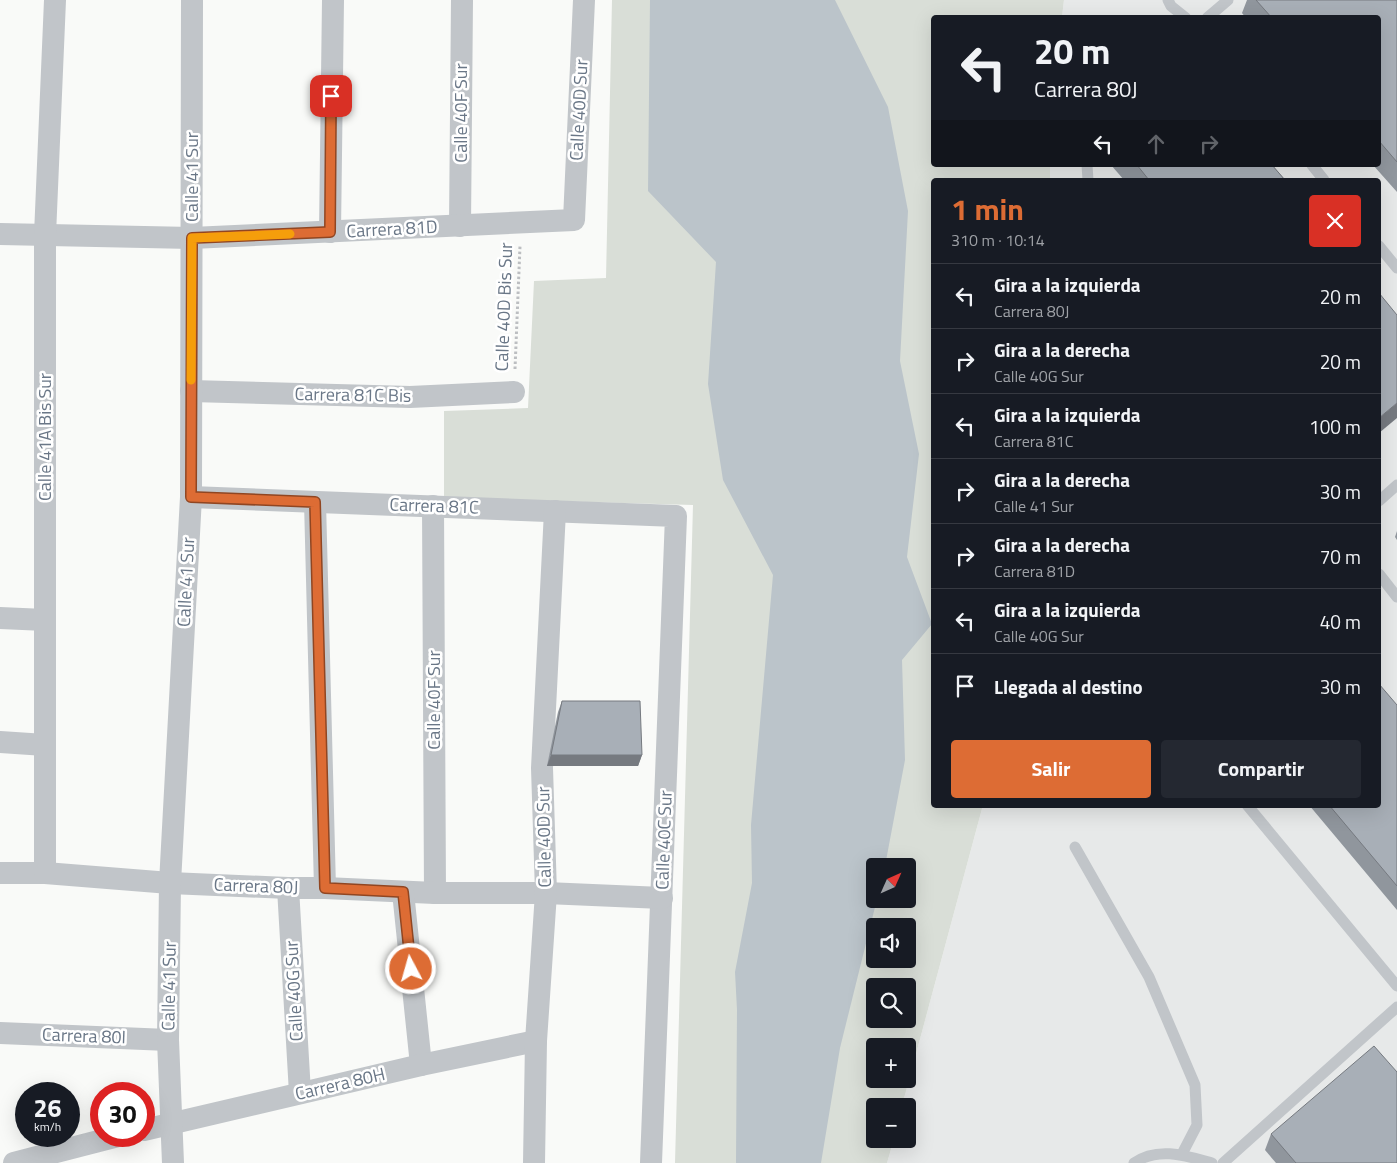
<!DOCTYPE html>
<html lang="es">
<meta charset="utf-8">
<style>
:root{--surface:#171b24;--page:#242831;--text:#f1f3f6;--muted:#9ea1a6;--line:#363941;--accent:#dd6c34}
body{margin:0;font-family:"Titillium Web",sans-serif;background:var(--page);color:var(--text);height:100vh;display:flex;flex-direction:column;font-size:19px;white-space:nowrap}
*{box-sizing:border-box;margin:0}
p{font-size:16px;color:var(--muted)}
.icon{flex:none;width:28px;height:28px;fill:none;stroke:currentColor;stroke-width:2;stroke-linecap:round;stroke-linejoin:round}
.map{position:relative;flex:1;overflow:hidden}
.side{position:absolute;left:931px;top:178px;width:450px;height:630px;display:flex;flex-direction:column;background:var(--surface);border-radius:5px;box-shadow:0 5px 20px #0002}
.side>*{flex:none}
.top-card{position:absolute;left:931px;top:15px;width:450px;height:152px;border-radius:5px;box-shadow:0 5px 20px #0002;background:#171b24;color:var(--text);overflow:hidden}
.needle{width:32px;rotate:45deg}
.fabs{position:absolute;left:866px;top:858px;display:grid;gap:10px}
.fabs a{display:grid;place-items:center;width:50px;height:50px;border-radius:5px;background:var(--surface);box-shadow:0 5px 20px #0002;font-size:25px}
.speed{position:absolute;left:15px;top:1082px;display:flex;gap:10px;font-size:25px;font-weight:700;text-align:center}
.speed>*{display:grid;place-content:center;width:65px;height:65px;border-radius:50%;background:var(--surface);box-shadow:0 5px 20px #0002;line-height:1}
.speed small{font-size:12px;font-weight:400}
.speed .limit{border:8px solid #d22;background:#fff;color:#111}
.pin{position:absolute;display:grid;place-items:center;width:42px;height:42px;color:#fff;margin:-21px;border-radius:10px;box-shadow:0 2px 8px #0006}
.me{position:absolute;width:55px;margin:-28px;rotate:354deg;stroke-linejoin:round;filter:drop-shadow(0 0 4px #0008)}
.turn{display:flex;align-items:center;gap:18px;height:105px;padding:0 20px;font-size:22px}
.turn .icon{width:65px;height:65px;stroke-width:2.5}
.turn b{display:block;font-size:35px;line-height:42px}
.lanes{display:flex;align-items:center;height:48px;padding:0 20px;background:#0003;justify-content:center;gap:25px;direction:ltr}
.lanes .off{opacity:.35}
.round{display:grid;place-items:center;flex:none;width:52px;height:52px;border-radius:5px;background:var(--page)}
.headline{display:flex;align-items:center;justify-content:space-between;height:85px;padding:0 20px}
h1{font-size:30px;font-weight:700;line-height:38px;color:var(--accent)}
.action{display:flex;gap:10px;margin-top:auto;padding:10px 20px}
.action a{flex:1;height:58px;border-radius:5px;background:var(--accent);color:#fff;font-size:20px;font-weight:700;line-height:58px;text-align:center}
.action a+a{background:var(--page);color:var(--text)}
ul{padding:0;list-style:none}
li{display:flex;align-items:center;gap:15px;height:65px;padding:0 20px;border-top:1px solid var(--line)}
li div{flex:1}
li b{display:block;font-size:19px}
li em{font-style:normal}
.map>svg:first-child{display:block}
.built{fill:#e7e9e9}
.green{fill:#d9ded7;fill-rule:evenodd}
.water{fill:#bbc4ca}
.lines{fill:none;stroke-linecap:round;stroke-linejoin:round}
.path{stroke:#bcbec1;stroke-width:3;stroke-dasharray:2.5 2.5;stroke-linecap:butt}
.service{stroke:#c1c5c9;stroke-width:11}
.minor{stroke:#c1c5c9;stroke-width:22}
.wall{fill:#90969d}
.shaded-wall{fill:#767a80}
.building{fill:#a8afb7;stroke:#767a80}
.route-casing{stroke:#904622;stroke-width:12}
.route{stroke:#dd6c34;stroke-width:9}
.slow{stroke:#f59e0b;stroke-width:9}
.labels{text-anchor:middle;stroke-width:5;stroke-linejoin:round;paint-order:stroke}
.street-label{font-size:18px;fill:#6a7787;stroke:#fff}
</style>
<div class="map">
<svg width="1397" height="1163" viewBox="0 0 1397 1163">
<rect width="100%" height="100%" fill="#f9faf8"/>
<polygon class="built" points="1064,0 1397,0 1397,1163 887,1163 894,1139 908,1139 908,1106 902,1106 983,805 1379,805 1379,180 1050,180 1050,165 1379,165 1379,18 1062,17"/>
<path class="green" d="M612,0H1064L1062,17L934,18V165H1050V180H934V805H983L902,1106H875V1139H894L887,1163H675L693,505L444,498V411L528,408L534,281L606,278ZM875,866H908V899H875ZM875,926H908V959H875ZM875,986H908V1019H875ZM875,1046H908V1079H875Z"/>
<polygon class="water" points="650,0 835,0 888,107 908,211 900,361 919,454 907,557 932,624 902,660 905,760 885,866 875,866 875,899 877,899 840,1048 821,1163 736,1163 737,1010 735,972 752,883 751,825 773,575 723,480 708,384 716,262 648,191"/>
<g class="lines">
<polyline class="path" points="515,369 520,246"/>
<g class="service">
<polyline points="1168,0 1171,6 1186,18"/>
<polyline points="1207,18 1228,0"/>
<polyline points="1087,165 1088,180"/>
<polyline points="1312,165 1324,180"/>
<polyline points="1379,246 1397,268"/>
<polyline points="1379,501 1397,485"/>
<polyline points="1379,574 1397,597"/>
<polyline points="1247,805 1397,986"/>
<polyline points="1075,847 1149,977 1195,1085 1197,1125 1182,1154"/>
<path d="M1134,1163C1158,1146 1187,1156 1212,1163"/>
<polyline points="1223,1163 1397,1007"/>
</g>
<g class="minor">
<polyline points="460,226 462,0"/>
<polyline points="330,232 333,0"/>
<polyline points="0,234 192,238 574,220 584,0"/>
<polyline points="191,391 410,397 514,392"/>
<polyline points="191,497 676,516 651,1163"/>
<polyline points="315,502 325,888"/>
<polyline points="433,506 435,893"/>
<polyline points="0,618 45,620"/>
<polyline points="0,742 45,745"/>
<polyline points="0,873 45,873 170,883 288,888 325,888 435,893 546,893 662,898"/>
<polyline points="45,873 45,235 55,0"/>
<polyline points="288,888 300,1093"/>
<polyline points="403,892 421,1065"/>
<polyline points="0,1033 168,1040"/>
<polyline points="144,1130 421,1065 536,1041"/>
<polyline points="14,1163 118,1136"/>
<polyline points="173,1163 168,1040 170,883 191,497 192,0"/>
<polyline points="534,1163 536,1041 546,893 542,768 555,511"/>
</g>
</g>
<g class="wall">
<polygon points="1247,0 1397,0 1397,192 1373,165 1379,165 1379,18 1246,18 1242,13"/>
<polygon points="1111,165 1272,165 1285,180 1124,180"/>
<polygon points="1397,531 1397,540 1395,537"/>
<polygon points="562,701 642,755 638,766 547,766 558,712"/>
<polygon points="1397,705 1397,910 1309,805 1379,805"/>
<polygon points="1271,1134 1397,1163 1276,1163 1265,1150"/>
</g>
<g class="shaded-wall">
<polygon points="1397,403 1397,418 1379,433 1379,418"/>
<polygon points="551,755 642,755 638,766 547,766"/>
</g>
<g class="building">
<polygon points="1256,0 1397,0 1397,162 1379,141 1379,18 1272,18"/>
<polygon points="1137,165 1272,165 1285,180 1149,180"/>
<polygon points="1379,293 1397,315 1397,403 1379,418"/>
<polygon points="1379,684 1397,705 1397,886 1329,805 1379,805"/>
<polygon points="562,701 640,701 642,755 551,755"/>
<polygon points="1374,1046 1397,1072 1397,1163 1296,1163 1271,1134"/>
</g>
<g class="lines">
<g class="route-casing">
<polyline id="route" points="331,96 330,232 192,238 191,497 315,502 325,888 403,892 411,969"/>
</g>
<use href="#route" class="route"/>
<polyline class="slow" points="191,380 192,238 290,234"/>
</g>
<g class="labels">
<g class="street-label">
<text transform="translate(579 110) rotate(-87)" y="6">Calle 40D Sur</text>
<text transform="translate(461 113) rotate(-90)" y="6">Calle 40F Sur</text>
<text transform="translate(192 177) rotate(-90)" y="6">Calle 41 Sur</text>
<text transform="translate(392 229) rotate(-3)" y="6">Carrera 81D</text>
<text transform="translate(504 307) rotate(-88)" y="6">Calle 40D Bis Sur</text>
<text transform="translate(353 395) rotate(1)" y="6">Carrera 81C Bis</text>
<text transform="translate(45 437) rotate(-90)" y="6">Calle 41A Bis Sur</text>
<text transform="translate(434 506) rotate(2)" y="6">Carrera 81C</text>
<text transform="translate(186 582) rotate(-87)" y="6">Calle 41 Sur</text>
<text transform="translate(434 700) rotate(-90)" y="6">Calle 40F Sur</text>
<text transform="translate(544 837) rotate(-91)" y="6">Calle 40D Sur</text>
<text transform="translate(664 840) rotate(-88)" y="6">Calle 40C Sur</text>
<text transform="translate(256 886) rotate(2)" y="6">Carrera 80J</text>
<text transform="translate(169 986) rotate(-89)" y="6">Calle 41 Sur</text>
<text transform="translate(294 991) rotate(-93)" y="6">Calle 40G Sur</text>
<text transform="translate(84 1036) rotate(2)" y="6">Carrera 80I</text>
<text transform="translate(340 1084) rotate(-13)" y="6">Carrera 80H</text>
</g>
</g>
</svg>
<div class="fabs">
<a><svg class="needle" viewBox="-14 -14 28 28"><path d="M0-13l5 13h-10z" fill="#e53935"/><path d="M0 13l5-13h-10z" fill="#9ea1a6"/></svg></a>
<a><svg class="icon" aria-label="sound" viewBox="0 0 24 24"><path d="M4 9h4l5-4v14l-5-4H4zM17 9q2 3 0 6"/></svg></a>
<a><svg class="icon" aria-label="search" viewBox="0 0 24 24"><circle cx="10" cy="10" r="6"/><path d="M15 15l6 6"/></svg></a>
<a>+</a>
<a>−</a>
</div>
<div class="speed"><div>26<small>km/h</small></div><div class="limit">30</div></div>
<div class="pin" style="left:331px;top:96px;background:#d93025"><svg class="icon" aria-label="arrive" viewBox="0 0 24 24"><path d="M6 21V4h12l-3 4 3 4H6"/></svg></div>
<svg class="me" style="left:411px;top:969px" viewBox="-20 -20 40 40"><circle r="17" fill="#dd6c34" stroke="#fff" stroke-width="3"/><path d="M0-11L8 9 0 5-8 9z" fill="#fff"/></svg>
<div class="top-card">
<div class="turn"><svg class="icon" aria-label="left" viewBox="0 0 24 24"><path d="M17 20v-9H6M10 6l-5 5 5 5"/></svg><div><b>20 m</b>Carrera 80J</div></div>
<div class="lanes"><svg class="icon" aria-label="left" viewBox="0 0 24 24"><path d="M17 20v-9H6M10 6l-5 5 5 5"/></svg><svg class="icon off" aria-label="ahead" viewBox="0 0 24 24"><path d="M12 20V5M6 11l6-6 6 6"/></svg><svg class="icon off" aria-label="right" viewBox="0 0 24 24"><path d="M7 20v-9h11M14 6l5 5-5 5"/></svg></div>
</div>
<section class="side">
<div class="headline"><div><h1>1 min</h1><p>310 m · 10:14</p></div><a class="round" style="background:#d93025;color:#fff"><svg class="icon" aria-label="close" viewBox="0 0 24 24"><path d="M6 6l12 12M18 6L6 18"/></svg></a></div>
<ul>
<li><svg class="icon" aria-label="left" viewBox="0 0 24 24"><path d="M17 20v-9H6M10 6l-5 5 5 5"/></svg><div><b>Gira a la izquierda</b><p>Carrera 80J</p></div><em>20 m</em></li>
<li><svg class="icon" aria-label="right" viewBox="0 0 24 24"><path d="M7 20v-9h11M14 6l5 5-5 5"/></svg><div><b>Gira a la derecha</b><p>Calle 40G Sur</p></div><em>20 m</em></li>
<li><svg class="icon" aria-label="left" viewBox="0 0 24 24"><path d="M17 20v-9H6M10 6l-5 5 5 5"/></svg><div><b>Gira a la izquierda</b><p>Carrera 81C</p></div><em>100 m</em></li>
<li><svg class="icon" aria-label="right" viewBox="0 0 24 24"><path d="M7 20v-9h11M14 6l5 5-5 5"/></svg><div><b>Gira a la derecha</b><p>Calle 41 Sur</p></div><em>30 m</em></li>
<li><svg class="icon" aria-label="right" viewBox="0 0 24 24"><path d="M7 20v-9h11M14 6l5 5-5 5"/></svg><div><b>Gira a la derecha</b><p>Carrera 81D</p></div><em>70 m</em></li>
<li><svg class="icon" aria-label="left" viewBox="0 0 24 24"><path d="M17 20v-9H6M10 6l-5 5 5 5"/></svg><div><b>Gira a la izquierda</b><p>Calle 40G Sur</p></div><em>40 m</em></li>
<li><svg class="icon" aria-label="arrive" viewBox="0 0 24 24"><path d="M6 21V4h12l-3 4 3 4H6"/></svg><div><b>Llegada al destino</b></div><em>30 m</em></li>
</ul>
<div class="action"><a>Salir</a><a>Compartir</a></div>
</section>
</div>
